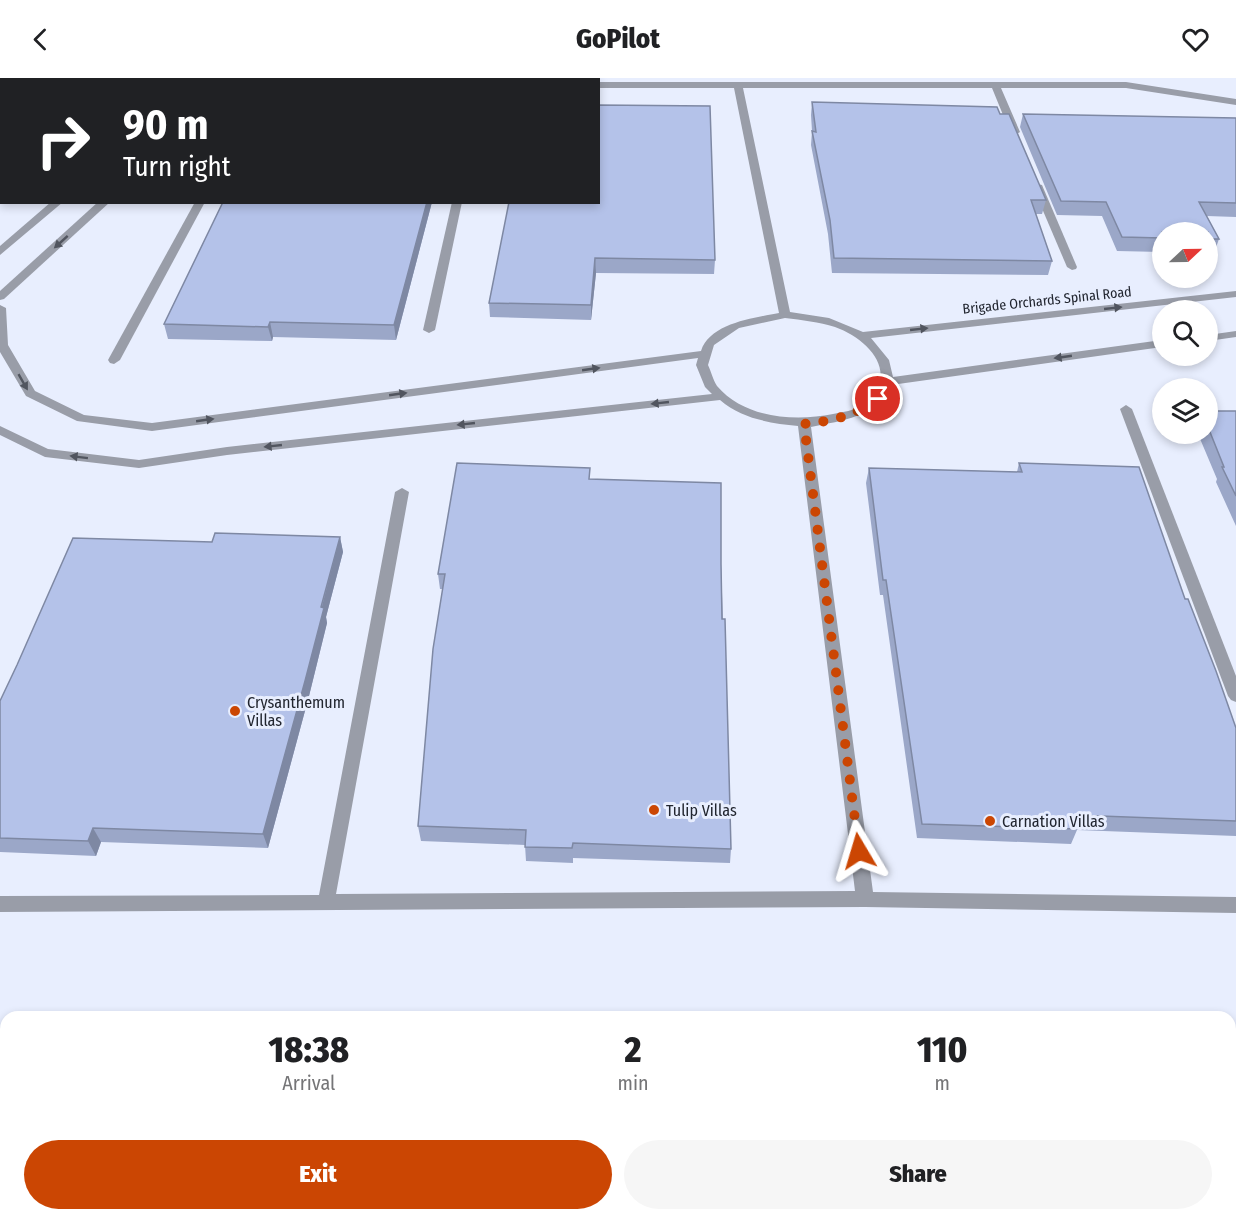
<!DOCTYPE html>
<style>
:root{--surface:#fff;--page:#f6f6f6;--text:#202124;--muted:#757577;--accent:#cb4603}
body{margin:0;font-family:"Fira Sans Condensed",sans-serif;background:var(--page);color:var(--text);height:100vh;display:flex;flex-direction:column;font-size:22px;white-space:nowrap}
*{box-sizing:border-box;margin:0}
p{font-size:20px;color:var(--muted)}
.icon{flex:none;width:33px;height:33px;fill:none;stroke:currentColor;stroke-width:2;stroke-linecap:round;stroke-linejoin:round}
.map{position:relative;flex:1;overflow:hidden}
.side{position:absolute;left:0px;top:933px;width:1236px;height:210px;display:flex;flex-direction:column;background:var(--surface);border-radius:18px 18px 0 0;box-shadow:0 3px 9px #0003}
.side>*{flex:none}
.hud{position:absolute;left:0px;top:0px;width:600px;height:126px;box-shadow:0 3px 9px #0003;background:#202124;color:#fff;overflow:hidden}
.needle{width:39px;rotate:68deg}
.fabs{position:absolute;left:1152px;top:144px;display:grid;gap:12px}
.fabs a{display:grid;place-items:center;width:66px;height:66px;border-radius:50%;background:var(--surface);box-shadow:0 3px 9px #0003;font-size:30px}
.pin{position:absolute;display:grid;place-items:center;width:51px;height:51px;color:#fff;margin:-26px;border:3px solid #fff;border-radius:50%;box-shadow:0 2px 6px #0007}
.me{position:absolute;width:66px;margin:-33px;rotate:353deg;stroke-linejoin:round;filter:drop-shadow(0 0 4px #0008)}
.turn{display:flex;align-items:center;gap:21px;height:126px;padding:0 24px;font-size:27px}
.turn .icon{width:78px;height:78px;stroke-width:2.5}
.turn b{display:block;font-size:42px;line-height:51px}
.eta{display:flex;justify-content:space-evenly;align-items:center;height:102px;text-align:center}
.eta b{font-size:36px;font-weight:800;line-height:42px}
.action{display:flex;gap:12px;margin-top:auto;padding:12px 24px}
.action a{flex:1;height:69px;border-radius:36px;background:var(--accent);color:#fff;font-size:24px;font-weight:800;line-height:69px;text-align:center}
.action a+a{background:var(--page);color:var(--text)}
header{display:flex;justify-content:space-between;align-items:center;height:78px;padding:0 24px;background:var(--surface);font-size:27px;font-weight:800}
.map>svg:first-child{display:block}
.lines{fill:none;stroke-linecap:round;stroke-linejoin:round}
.street{fill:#999da8;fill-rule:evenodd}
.wall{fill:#9ba7c8}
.shaded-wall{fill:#7e88a3}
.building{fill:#b4c2e9;stroke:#7e88a3;stroke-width:1.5}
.oneway{fill:#51555f}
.route{stroke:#cb4603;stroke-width:10;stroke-dasharray:0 18}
.poi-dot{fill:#cb4603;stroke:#e8eefe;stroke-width:2}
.labels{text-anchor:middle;stroke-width:6;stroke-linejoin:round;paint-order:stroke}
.far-street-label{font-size:14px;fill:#21252f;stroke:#e8eefe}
.poi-label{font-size:16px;fill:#21252f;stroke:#e8eefe;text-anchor:start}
</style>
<header><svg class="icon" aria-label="back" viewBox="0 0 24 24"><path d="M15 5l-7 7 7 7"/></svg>GoPilot<svg class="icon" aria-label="heart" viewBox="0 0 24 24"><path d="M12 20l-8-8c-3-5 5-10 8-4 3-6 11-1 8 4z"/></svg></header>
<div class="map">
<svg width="1236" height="1143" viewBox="0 0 1236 1143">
<rect width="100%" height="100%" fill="#e8eefe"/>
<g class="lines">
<g class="street">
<polygon points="195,0 203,0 194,2"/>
<polygon points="242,0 251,0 241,2"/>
<path d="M598,4H1126L1236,21V27L1126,10H1001L1020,54L1015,57L1010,54L992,10H743L790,234L829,240L863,254L1236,213V219L871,260L889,282L893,299L1162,262V269L891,307C874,340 844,342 811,349L873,814L1236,819V835L865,829L0,834V818L319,817L395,414L402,410L409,414L336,816L855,813L798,348C770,345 742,341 720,322L227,377L139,390L45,379L0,357V348L48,371L139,382L227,369L712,316L705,309L696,287L698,280L152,353L77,343L26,318L0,274V227L6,230L8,267L35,313L84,337L152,345L701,273C710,245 754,240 779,235L734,10H598ZM785,240C802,242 819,244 835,249C869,261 902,297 863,326C854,333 843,334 833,336C794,344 744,340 717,308C713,302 711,293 708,287L714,267L739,250Z"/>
<polygon points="1033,105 1042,107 1077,189 1076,191 1072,192 1067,189 1032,107"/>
<polygon points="51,124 63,124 0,177 0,168"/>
<polygon points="98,124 110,124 4,221 0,222 0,213"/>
<polygon points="195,124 205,124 120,282 114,286 110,285 108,282"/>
<polygon points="452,124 462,124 435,252 429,255 423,252"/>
<polygon points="1236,253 1236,259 1208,263 1208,257"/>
<polygon points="1126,327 1132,331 1236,598 1236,624 1231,622 1228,618 1120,331"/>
</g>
</g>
<g class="wall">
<polygon points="812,24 1000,36 1046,122 1042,136 1036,136 1052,183 1048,197 832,195 828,156 811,67 812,53 811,37"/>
<polygon points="1023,36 1236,40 1236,139 1207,138 1219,161 1214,175 1208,175 1208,154 1162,154 1162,174 1117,173 1102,138 1057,137 1020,49"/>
<polygon points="223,124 432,124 396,262 273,259 272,263 168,261 164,246"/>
<polygon points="509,124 715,182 714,196 596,195 591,242 490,239 489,225"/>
<polygon points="1208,333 1236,333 1236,448 1216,404 1217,401 1198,356 1208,356"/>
<polygon points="1019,385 1185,521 1236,650 1236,758 1077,752 1071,766 917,760 883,517 880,517 866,405 869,390 1017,394"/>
<polygon points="590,401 721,486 731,771 730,785 573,780 573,785 526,783 525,767 421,763 418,748 443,511 440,511 438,496"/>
<polygon points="340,459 343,474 326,539 327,545 309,618 268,770 101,764 96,778 0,774 0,623 212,464"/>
<polygon points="1141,1137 1230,1137 1236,1143 1150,1143"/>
</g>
<g class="shaded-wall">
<polygon points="427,124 432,124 396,262 394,247"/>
<polygon points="595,180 596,195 591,242 591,227"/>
<polygon points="270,244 273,259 272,263 268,249"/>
<polygon points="340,459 343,474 326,539 327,545 309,618 268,770 263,756"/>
<polygon points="93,750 101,764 96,778 88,763"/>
</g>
<g class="building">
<polygon points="812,24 997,29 1000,36 1009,36 1046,122 1031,122 1052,183 834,180 830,142 812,53 816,54"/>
<polygon points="598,27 710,28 715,182 595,180 591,227 489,225 509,124 598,124"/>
<polygon points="1023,36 1236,40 1236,125 1199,124 1219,161 1208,161 1208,154 1162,154 1162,160 1122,159 1106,124 1061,123"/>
<polygon points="223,124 427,124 394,247 270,244 268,249 164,246"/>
<polygon points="1208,333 1236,333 1236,418 1222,389 1224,389 1208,349"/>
<polygon points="457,385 590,390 589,401 721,405 721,486 722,541 725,541 731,771 573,765 572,770 525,769 526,752 418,748 433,571 445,496 438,496"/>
<polygon points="1019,385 1139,389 1185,521 1188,521 1216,593 1236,650 1236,743 1074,737 1077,751 922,746 886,502 883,502 869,390 1022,394"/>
<polygon points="215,455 340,459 321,529 324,530 305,603 263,756 93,750 88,763 0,760 0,623 17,587 73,460 212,464"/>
<polygon points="1230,982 1236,985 1236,1143 1212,1143 1202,1137 1230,1137"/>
</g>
<defs><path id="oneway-solid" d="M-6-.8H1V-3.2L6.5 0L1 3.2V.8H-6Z" transform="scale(1.5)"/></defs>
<g class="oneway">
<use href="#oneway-solid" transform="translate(61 164) rotate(138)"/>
<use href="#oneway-solid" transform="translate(1113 230) rotate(-6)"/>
<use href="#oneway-solid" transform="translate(919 251) rotate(-6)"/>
<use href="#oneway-solid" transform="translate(1063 279) rotate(172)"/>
<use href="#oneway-solid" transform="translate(591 291) rotate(-8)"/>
<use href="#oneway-solid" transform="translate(23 304) rotate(60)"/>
<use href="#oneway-solid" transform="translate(398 316) rotate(-8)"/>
<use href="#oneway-solid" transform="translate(660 325) rotate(174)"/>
<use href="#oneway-solid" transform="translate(205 342) rotate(-8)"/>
<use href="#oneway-solid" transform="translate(466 346) rotate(174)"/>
<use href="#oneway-solid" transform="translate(273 368) rotate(174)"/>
<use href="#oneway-solid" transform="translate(79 379) rotate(-173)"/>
</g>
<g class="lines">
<path class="route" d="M859,773L804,346C833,343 854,338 878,321"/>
</g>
<g class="poi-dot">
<circle cx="235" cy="633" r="6"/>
<circle cx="654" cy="732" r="6"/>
<circle cx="990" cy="743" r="6"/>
</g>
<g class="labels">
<g class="far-street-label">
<text transform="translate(1047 222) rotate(-6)" y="5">Brigade Orchards Spinal Road</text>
</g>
<g class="poi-label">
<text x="247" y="630">Crysanthemum<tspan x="247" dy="18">Villas</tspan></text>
<text x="666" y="738">Tulip Villas</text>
<text x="1002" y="749">Carnation Villas</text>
</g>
</g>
</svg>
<div class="fabs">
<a><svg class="needle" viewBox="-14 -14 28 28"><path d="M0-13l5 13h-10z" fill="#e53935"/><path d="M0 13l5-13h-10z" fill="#757577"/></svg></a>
<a><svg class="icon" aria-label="search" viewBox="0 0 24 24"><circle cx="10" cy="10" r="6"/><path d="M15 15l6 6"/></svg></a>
<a><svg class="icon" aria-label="layers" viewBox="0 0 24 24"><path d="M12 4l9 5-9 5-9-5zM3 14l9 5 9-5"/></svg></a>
</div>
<div class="pin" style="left:878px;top:321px;background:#d93025"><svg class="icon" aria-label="arrive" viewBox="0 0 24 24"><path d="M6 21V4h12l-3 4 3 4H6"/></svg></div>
<svg class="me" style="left:859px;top:773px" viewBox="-20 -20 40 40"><path d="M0-17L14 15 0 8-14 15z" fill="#cb4603" stroke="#fff" stroke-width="4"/></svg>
<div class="hud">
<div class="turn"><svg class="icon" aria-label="right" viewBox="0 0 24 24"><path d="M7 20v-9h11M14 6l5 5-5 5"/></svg><div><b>90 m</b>Turn right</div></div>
</div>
<section class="side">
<div class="eta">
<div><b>18:38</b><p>Arrival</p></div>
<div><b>2</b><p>min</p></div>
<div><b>110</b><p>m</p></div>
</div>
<div class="action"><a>Exit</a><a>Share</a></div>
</section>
</div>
